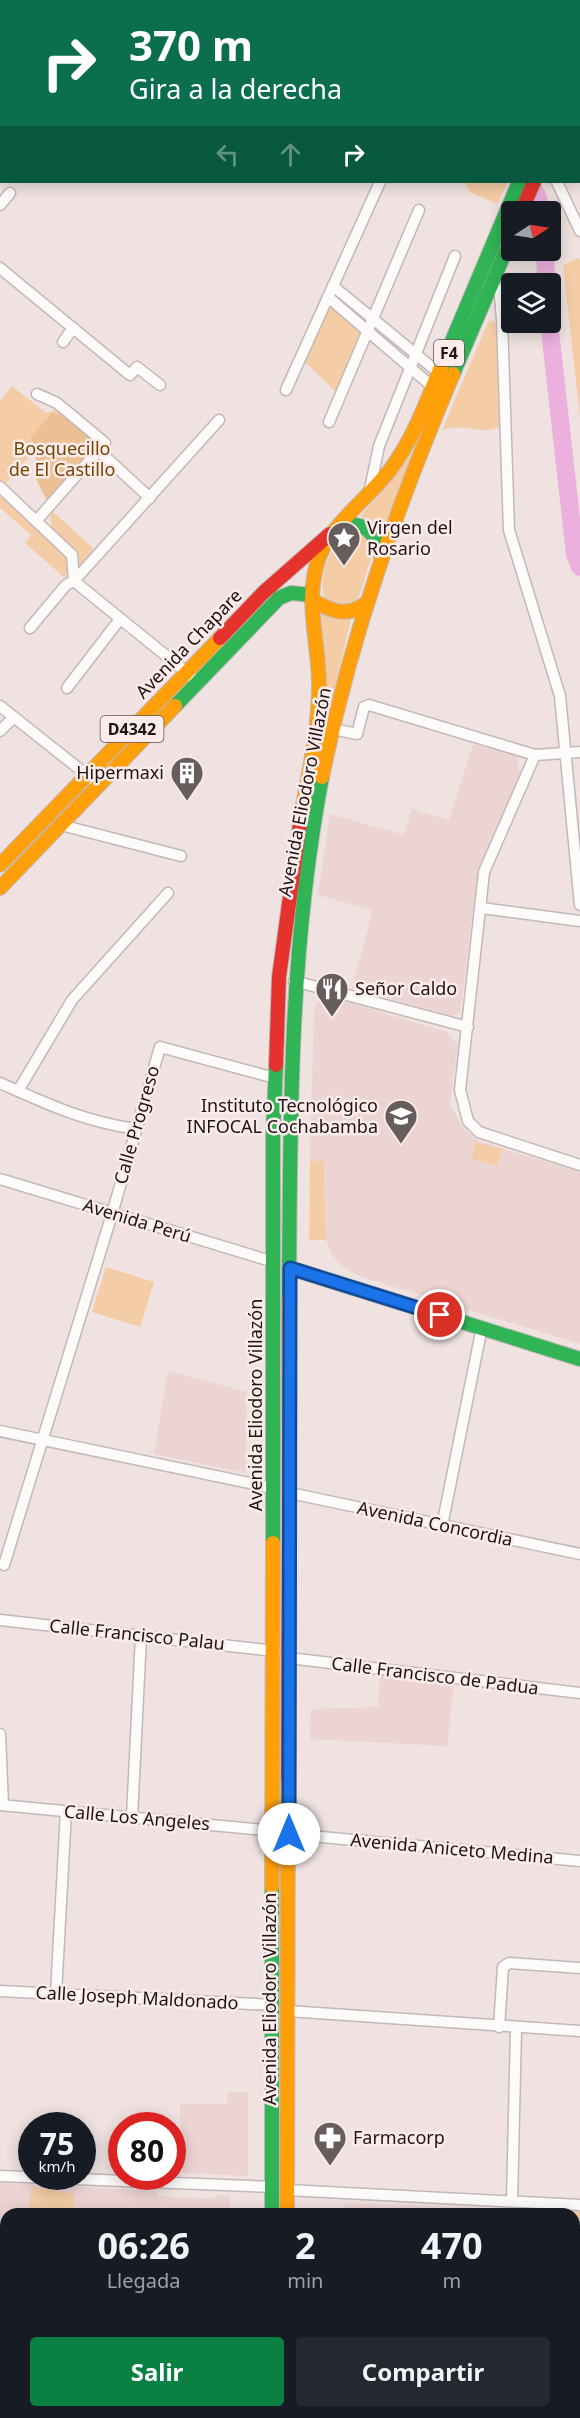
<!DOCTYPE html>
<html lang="es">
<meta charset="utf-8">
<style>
:root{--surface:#171b24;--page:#242831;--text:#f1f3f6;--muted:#9ea1a6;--accent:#0b8043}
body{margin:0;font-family:"Noto Sans",sans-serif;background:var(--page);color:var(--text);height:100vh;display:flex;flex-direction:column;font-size:22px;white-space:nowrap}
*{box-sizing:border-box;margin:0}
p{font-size:20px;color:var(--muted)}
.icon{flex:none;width:33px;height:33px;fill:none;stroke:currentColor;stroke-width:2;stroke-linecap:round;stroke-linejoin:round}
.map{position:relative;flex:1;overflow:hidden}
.side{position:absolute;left:0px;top:2208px;width:580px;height:210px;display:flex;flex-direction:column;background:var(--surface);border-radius:18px 18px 0 0;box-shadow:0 3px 15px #0003}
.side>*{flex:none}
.hud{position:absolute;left:0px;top:0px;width:580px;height:183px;box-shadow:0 3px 15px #0003;background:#0b6e4f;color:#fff;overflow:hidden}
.needle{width:39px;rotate:78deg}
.buttons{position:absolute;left:501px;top:201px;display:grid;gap:12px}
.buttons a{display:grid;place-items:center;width:60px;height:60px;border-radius:6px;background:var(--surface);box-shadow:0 3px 15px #0003;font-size:30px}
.speed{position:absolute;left:18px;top:2112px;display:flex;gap:12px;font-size:30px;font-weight:700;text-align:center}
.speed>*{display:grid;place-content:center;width:78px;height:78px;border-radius:50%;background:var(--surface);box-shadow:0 3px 15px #0003;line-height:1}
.speed small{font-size:15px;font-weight:400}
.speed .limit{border:9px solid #d22;background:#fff;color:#111}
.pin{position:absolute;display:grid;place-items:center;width:51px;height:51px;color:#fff;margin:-26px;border:3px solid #fff;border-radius:50%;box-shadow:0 2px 6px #0007}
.me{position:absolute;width:66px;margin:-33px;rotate:0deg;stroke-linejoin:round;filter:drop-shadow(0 0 4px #0008)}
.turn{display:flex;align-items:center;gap:21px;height:126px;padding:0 30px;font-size:27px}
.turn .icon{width:78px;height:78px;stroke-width:2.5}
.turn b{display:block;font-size:42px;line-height:51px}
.lanes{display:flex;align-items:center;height:57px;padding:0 30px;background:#0003;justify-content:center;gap:30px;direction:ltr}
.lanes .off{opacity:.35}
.eta{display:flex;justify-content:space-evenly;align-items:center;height:102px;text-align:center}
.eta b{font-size:36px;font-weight:700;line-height:42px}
.action{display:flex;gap:12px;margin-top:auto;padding:12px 30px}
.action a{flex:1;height:69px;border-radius:6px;background:var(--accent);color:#fff;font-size:24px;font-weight:700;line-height:69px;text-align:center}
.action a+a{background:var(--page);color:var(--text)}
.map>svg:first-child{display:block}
.built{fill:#ecd4d3}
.green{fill:#f4cda6}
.forest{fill:#ecc093}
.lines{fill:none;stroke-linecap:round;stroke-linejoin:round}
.river{stroke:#ecb0de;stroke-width:18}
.street-casing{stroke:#c2b8b8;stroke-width:13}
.fast-casing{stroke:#c2b8b8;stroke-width:16}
.slow-casing{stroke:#c2b8b8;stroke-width:16}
.jam-casing{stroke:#c2b8b8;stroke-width:16}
.street{stroke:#fdfbfa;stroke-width:10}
.fast{stroke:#30b455;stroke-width:14}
.slow{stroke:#ff9f0a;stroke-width:14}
.jam{stroke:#e5322d;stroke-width:14}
.route-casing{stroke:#114b97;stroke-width:15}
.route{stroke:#1a73e8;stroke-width:10}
.labels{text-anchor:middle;stroke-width:5;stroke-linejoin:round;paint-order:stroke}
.shield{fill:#fbeceb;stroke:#605654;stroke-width:1.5}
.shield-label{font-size:16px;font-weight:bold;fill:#1d1514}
.park-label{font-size:18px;fill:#734603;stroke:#fbeceb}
.poi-label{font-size:18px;fill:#1d1514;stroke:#fbeceb;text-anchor:start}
.street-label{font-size:18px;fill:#1d1514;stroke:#fbeceb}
</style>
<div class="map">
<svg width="580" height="2418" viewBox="0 0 580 2418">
<rect width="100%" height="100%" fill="#efe2e1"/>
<g class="built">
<polygon points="473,744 511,753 517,757 520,773 478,872 460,1012 453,1016 352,988 373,910 318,895 330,814 404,835 412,809 449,820"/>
<polygon points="328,996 447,1032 458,1045 450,1103 463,1129 481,1142 580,1172 580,1344 359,1276 343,1267 333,1256 326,1240 324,1161 310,1161 314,1010 317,1002"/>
<polygon points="168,1371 247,1392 246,1473 154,1454"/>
<polygon points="380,1673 454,1683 447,1746 310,1739 311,1709 378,1707"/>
<polygon points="228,2092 248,2092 248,2176 182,2173 180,2104 227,2104"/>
<polygon points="0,2183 156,2191 159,2196 214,2199 217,2194 230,2196 230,2214 6,2214 6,2344 0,2344"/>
<polygon points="345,2203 484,2208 483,2214 344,2214"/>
</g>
<g class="green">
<polygon points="464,182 508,182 497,204 470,192"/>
<polygon points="577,258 580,260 580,418 563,266"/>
<polygon points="334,306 362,331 338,394 305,362 327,310"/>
<path d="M493,320L496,325L502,426C476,437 469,422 442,430L488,322Z"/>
<polygon points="12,386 46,413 58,409 95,440 95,447 67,480 34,452 4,485 0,481 0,401"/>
<polygon points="430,417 383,533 371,520 360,516 400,470"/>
<polygon points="0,496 64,552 68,562 66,579 25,543 31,535 0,508"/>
<polygon points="50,509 94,549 81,565 77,562 74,550 51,526"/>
<path d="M347,529L366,533L374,550L359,596L351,606L326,601C314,575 332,549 347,529Z"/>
<polygon points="320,611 351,620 332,700 328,700"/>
<polygon points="476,1142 502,1149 497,1166 471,1159"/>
<polygon points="310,1161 324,1161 326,1240 309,1240"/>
<polygon points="106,1267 154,1282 140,1327 92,1312"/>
<polygon points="32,2187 75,2194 72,2214 28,2214"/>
<polygon points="484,2208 580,2212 580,2291 575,2290 574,2214 483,2214"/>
</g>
<path class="forest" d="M52,413C66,415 91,430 91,444L88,449L94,462L60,501H47L35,477L36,449L31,437Z"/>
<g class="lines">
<g class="river">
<polyline points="420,0 420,2"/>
<polyline points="530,182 538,198 540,212"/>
<polyline points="545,250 546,284"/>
<polyline points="549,322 575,554 580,567"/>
</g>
<g class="street-casing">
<g id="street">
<polyline points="579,106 580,106"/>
<polyline points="557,182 580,231"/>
<polyline points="0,205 10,193"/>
<polyline points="0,268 130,375 137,367 160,385"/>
<polyline points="493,282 500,295 502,320 509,530 560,696 580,905"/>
<polyline points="333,286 440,374"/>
<polyline points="328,297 434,388"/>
<polyline points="63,342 73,328"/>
<polyline points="286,390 380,182"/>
<polyline points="329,422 419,210"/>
<polyline points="99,451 150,498"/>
<polyline points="0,487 72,555 74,581 191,676"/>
<polyline points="370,489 379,446 455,256"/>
<polyline points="37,520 105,443 57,403 37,394"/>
<polyline points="30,628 66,585 74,581 219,420"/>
<polyline points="67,688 120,619"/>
<polyline points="0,706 92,779"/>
<polyline points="333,729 357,734 364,707 369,705 535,755 580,752"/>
<polyline points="0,731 14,717"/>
<polyline points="535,755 484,872 460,1090 468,1121 479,1132 580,1165"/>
<polyline points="61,825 181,856"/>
<polyline points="481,908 580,921"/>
<polyline points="294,981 468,1027"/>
<path d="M0,1083C47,1104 85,1122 137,1129"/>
<polyline points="18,1091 72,1000 168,893"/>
<polyline points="0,1179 274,1262"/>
<polyline points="0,1431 273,1488"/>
<polyline points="290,1493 580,1554"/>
<polyline points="442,1526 482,1327"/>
<polyline points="4,1565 112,1214 160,1047 275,1078"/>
<polyline points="0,1620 275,1651"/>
<polyline points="289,1658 580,1693"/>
<polyline points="0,1734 3,1805"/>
<polyline points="0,1805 274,1831"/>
<polyline points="132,1817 141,1636"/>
<polyline points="289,1834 580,1861"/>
<polyline points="0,1991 273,2005"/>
<polyline points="56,1994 66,1811"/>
<polyline points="288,2011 580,2031"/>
<polyline points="499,2027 503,1967 509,1963 580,1968"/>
<polyline points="0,2176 272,2187"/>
<polyline points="287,2190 580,2205"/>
<polyline points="512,2201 516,2028"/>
<polyline points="94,2412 95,2418"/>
</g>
</g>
<g class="fast-casing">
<g id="fast">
<polyline points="449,348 519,182"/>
<polyline points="453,374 512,236"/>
<path d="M339,526C364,520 376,532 381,556"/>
<polyline points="175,706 279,598 291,593 312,595"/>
<polyline points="290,1268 580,1359"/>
<path d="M289,1299C290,1124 289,950 322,777"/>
<polyline points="273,1543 273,1133 276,1065"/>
<polyline points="272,2214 272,1887"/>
<polyline points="0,2353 6,2354"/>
<polyline points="0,2366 6,2366"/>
<polyline points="286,2412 286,2418"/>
</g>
</g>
<g class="slow-casing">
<g id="slow">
<polyline points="579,74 580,72"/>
<path d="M312,600C331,611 346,618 365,604"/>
<path d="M322,777C351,635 397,507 453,374"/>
<path d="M301,816C309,772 319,730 319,685C319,646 306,606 316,567C326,527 365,502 390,470C417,434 431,389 449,348"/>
<polyline points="0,865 220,638"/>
<polyline points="0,888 175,706"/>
<polyline points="289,1536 289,1299"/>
<polyline points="272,1887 273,1543"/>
<polyline points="287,2214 288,1778"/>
<polyline points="574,2371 580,2372"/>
<polyline points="271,2412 271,2418"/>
</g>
</g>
<g class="jam-casing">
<g id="jam">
<polyline points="579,36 580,33"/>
<polyline points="521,212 534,182"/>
<polyline points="220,638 264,592 330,534"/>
<polyline points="276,1065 279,977 301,816"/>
<polyline points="288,1778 289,1536"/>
<polyline points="574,2383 580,2383"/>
</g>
</g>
<use href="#street" class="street"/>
<use href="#fast" class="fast"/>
<use href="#slow" class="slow"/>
<use href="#jam" class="jam"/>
</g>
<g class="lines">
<g class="route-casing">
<polyline id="route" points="289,1834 290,1268 440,1315"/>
</g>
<use href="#route" class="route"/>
</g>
<defs>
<g id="sight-pin" transform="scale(1.725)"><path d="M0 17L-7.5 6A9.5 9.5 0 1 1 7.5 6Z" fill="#665d5c" stroke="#fbeceb"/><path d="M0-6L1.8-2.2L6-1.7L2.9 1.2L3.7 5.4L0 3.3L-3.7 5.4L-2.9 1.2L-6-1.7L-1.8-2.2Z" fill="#fff"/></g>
<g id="building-pin" transform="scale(1.725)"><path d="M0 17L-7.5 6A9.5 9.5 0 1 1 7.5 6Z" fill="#665d5c" stroke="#fbeceb"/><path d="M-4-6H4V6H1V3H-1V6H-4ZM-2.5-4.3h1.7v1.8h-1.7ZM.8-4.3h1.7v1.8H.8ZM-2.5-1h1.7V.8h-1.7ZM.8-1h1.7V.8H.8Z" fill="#fff"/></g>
<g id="restaurant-pin" transform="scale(1.725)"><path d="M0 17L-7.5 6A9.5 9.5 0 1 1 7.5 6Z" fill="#665d5c" stroke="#fbeceb"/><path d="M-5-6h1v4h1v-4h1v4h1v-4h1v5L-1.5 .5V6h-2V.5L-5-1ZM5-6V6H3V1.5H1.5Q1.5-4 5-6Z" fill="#fff"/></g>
<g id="university-pin" transform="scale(1.725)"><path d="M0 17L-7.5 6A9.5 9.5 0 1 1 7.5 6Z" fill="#665d5c" stroke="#fbeceb"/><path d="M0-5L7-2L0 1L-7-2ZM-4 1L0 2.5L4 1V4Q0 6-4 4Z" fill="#fff"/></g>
<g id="pharmacy-pin" transform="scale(1.725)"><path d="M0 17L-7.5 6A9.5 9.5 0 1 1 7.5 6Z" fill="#665d5c" stroke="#fbeceb"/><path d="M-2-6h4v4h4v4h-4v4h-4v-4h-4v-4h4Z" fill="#fff"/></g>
</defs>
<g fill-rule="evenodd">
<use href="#sight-pin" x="344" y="538"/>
<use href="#building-pin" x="187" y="773"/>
<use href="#restaurant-pin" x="332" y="989"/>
<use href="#university-pin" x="401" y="1116"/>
<use href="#pharmacy-pin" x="330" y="2138"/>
</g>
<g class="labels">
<g class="shield">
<rect x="434" y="340" width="30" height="26" rx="4.5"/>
<rect x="100.5" y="716" width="63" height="26" rx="4.5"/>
</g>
<g class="shield-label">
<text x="449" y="359">F4</text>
<text x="132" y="735">D4342</text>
</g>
<g class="park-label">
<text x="62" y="455">Bosquecillo<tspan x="62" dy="21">de El Castillo</tspan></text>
</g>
<g class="poi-label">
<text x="367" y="534">Virgen del<tspan x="367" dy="21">Rosario</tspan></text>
<text x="164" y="779" text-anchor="end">Hipermaxi</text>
<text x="355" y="995">Señor Caldo</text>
<text x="378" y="1112" text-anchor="end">Instituto Tecnológico<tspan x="378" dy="21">INFOCAL Cochabamba</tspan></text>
<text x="353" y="2144">Farmacorp</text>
</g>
<g class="street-label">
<text transform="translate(189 644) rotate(-46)" y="6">Avenida Chapare</text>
<text transform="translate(305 792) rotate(-79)" y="6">Avenida Eliodoro Villazón</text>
<text transform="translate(137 1125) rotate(-74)" y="6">Calle Progreso</text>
<text transform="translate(137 1221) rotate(17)" y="6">Avenida Perú</text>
<text transform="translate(256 1405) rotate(-90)" y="6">Avenida Eliodoro Villazón</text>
<text transform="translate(435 1524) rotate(12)" y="6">Avenida Concordia</text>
<text transform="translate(137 1635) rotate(6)" y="6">Calle Francisco Palau</text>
<text transform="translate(435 1676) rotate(7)" y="6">Calle Francisco de Padua</text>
<text transform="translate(137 1818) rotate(5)" y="6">Calle Los Angeles</text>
<text transform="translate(452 1849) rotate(5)" y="6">Avenida Aniceto Medina</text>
<text transform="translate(137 1998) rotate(3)" y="6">Calle Joseph Maldonado</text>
<text transform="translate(270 1999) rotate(-90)" y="6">Avenida Eliodoro Villazón</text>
</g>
</g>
</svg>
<div class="buttons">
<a><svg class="needle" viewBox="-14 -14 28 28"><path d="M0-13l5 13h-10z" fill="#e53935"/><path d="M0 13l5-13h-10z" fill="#9ea1a6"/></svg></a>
<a><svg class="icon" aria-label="layers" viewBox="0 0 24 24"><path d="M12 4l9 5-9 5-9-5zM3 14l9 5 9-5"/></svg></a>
</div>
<div class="speed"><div>75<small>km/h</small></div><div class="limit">80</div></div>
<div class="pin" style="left:440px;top:1315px;background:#d93025"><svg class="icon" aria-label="arrive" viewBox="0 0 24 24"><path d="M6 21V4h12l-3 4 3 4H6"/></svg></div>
<svg class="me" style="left:289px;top:1834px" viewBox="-20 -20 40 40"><circle r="19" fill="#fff"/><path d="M0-13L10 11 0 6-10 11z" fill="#1a73e8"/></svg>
<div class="hud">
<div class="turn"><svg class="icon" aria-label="right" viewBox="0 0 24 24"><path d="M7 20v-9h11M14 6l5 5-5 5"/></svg><div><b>370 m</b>Gira a la derecha</div></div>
<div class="lanes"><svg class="icon off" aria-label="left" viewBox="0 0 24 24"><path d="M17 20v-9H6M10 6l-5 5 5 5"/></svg><svg class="icon off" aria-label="ahead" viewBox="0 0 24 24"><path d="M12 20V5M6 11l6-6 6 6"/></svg><svg class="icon" aria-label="right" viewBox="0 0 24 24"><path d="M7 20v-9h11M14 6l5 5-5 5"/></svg></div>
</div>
<section class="side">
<div class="eta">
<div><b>06:26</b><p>Llegada</p></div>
<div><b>2</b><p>min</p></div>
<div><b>470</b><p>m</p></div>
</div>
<div class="action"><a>Salir</a><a>Compartir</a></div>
</section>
</div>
